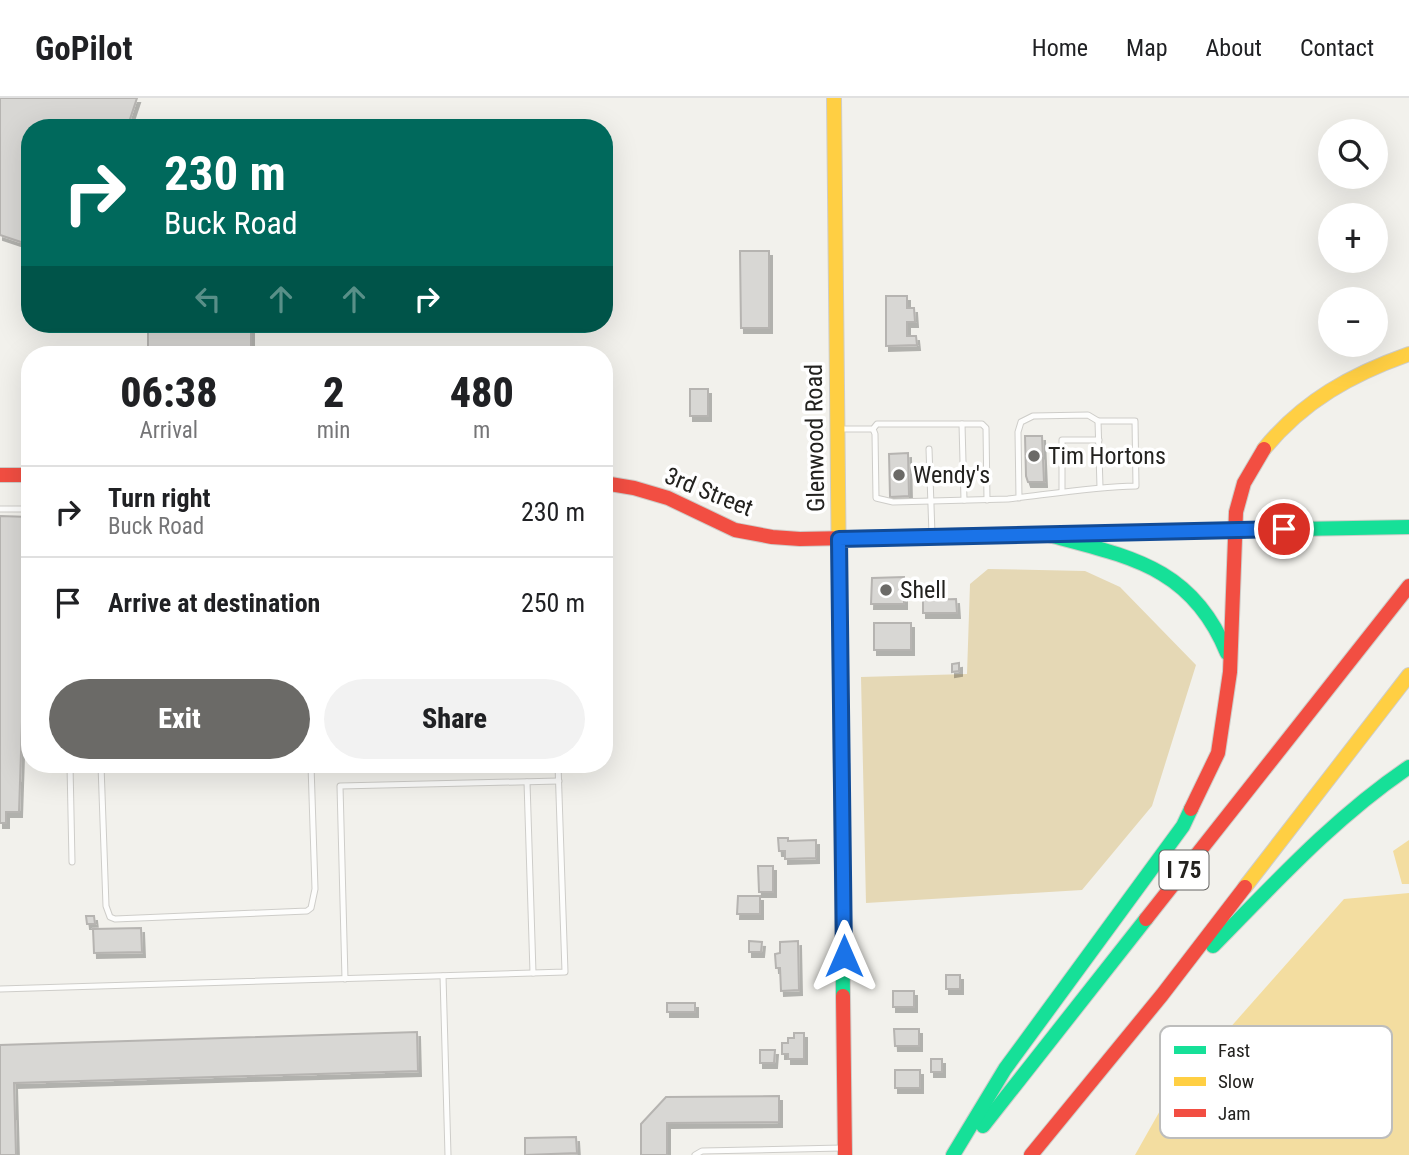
<!DOCTYPE html>
<meta charset="utf-8">
<style>
:root{--surface:#fff;--page:#f2f2f2;--text:#202124;--muted:#757577;--line:#e0e0e0;--accent:#6b6a67}
body{margin:0;font-family:"Roboto Condensed",sans-serif;background:var(--page);color:var(--text);height:100vh;display:flex;flex-direction:column;font-size:26px;white-space:nowrap}
*{box-sizing:border-box;margin:0}
p{font-size:23px;color:var(--muted)}
.icon{flex:none;width:38px;height:38px;fill:none;stroke:currentColor;stroke-width:2;stroke-linecap:round;stroke-linejoin:round}
.map{position:relative;flex:1;overflow:hidden}
.side{position:absolute;left:21px;top:248px;width:592px;height:427px;display:flex;flex-direction:column;background:var(--surface);border-radius:28px;box-shadow:0 7px 28px #0002}
.side>*{flex:none}
.hud{position:absolute;left:21px;top:21px;width:592px;height:214px;border-radius:28px;box-shadow:0 7px 28px #0002;background:#00695c;color:#fff;overflow:hidden}
.buttons{position:absolute;left:1318px;top:21px;display:grid;gap:14px}
.buttons a{display:grid;place-items:center;width:70px;height:70px;border-radius:50%;background:var(--surface);box-shadow:0 7px 28px #0002;font-size:35px}
.pin{position:absolute;display:grid;place-items:center;width:60px;height:60px;color:#fff;margin:-30px;border:4px solid #fff;border-radius:50%;box-shadow:0 2px 7px #0007}
.me{position:absolute;width:77px;margin:-38px;rotate:0deg;stroke-linejoin:round;filter:drop-shadow(0 0 5px #0008)}
.turn{display:flex;align-items:center;gap:24px;height:147px;padding:0 28px;font-size:32px}
.turn .icon{width:91px;height:91px;stroke-width:2.5}
.turn b{display:block;font-size:49px;line-height:60px}
.lanes{display:flex;align-items:center;height:66px;padding:0 28px;background:#0003;justify-content:center;gap:35px;direction:ltr}
.lanes .off{opacity:.35}
.eta{display:flex;justify-content:space-evenly;align-items:center;height:119px;text-align:center}
.eta b{font-size:42px;font-weight:800;line-height:49px}
.action{display:flex;gap:14px;margin-top:auto;padding:14px 28px}
.action a{flex:1;height:80px;border-radius:42px;background:var(--accent);color:#fff;font-size:28px;font-weight:800;line-height:80px;text-align:center}
.action a+a{background:var(--page);color:var(--text)}
ul{padding:0;list-style:none}
li{display:flex;align-items:center;gap:21px;height:91px;padding:0 28px;border-top:2px solid var(--line)}
li div{flex:1}
li b{display:block;font-size:26px}
li em{font-style:normal}
header{display:flex;align-items:center;gap:42px;box-sizing:border-box;height:98px;padding:0 35px;background:var(--surface);border-bottom:2px solid var(--line)}
header strong{font-size:33px}
nav{display:flex;gap:38px;margin-inline-start:auto;font-size:24px}
.map>svg:first-child{display:block}
.green{fill:#e5d8b5}
.water{fill:#f3dda0}
.building{fill:#d8d7d4;stroke:#b6b4b1;stroke-width:2;filter:url(#shadow)}
.lines{fill:none;stroke-linecap:round;stroke-linejoin:round}
.lane-casing{stroke:#cecdc9;stroke-width:7}
.fast-casing{stroke:#cecdc9;stroke-width:16}
.slow-casing{stroke:#cecdc9;stroke-width:16}
.jam-casing{stroke:#cecdc9;stroke-width:16}
.lane{stroke:#fdfdfc;stroke-width:5}
.fast{stroke:#16e098;stroke-width:14}
.slow{stroke:#ffcf43;stroke-width:14}
.jam{stroke:#f24e42;stroke-width:14}
.route-casing{stroke:#114b97;stroke-width:18}
.route{stroke:#1a73e8;stroke-width:12}
.poi-dot{fill:#6b6a67;stroke:#fff;stroke-width:2.5}
.labels{text-anchor:middle;stroke-width:7;stroke-linejoin:round;paint-order:stroke}
.shield{fill:#fff;stroke:#656462;stroke-width:2}
.shield-label{font-size:23px;font-weight:bold;fill:#23221f}
.street-label{font-size:24px;fill:#23221f;stroke:#fff}
.poi-label{font-size:24px;fill:#23221f;stroke:#fff;text-anchor:start}
.key{fill:#fff;stroke:#bdbdbc;stroke-width:2}
.key-label{font-size:19px;fill:#23221f}
</style>
<header>
<strong>GoPilot</strong>
<nav><a>Home</a><a>Map</a><a>About</a><a>Contact</a></nav>
</header>
<div class="map">
<svg width="1409" height="1057" viewBox="0 0 1409 1057">
<defs>
<filter id="shadow"><feDropShadow dx="3" dy="5" stdDeviation="0" flood-color="#0004"/></filter>
</defs>
<rect width="100%" height="100%" fill="#f2f1ec"/>
<polygon class="green" points="988,471 1085,473 1120,489 1196,567 1152,708 1082,792 866,805 861,579 967,576 970,486"/>
<g class="water">
<polygon points="1409,742 1409,786 1402,786 1393,753"/>
<polygon points="1409,795 1409,1057 1135,1057 1166,1002 1344,801"/>
</g>
<g class="building">
<polygon points="0,0 137,0 127,30 30,30 30,147 0,137"/>
<polygon points="740,153 769,153 769,230 741,230"/>
<polygon points="886,198 907,198 907,210 914,210 915,224 907,224 907,238 916,238 917,247 886,248"/>
<rect x="148" y="226" width="103" height="31"/>
<rect x="690" y="291" width="18" height="27"/>
<polygon points="1025,338 1042,338 1044,384 1028,384 1026,378"/>
<polygon points="908,355 909,398 890,399 889,356"/>
<polygon points="0,418 30,419 30,484 25,484 23,533 30,533 30,594 23,594 19,714 6,714 6,725 0,725"/>
<polygon points="904,479 904,506 871,506 872,480"/>
<polygon points="956,501 957,515 923,515 923,502"/>
<rect x="874" y="525" width="37" height="27"/>
<polygon points="959,565 959,573 952,574 952,566"/>
<polygon points="778,740 788,740 788,743 816,742 816,760 785,761 785,753 779,753"/>
<polygon points="758,768 773,768 773,794 759,794"/>
<polygon points="738,798 760,798 760,816 737,816"/>
<polygon points="86,818 94,818 95,826 87,826"/>
<polygon points="141,830 142,854 94,855 93,831"/>
<polygon points="749,843 762,844 761,854 749,854"/>
<polygon points="798,843 799,892 781,893 780,870 776,870 775,856 780,855 780,844"/>
<rect x="946" y="877" width="14" height="14"/>
<rect x="893" y="893" width="21" height="16"/>
<rect x="667" y="905" width="28" height="9"/>
<polygon points="894,931 919,931 919,948 895,948"/>
<polygon points="417,934 418,973 14,985 16,1057 0,1057 0,947"/>
<polygon points="794,935 804,935 804,961 788,961 788,956 782,956 782,945 788,945 788,940 794,940"/>
<polygon points="760,952 775,952 774,965 760,965"/>
<rect x="931" y="961" width="11" height="13"/>
<rect x="895" y="972" width="25" height="18"/>
<polygon points="779,998 779,1024 667,1025 667,1057 641,1057 641,1026 666,999"/>
<polygon points="576,1039 577,1055 525,1057 525,1040"/>
</g>
<g class="lines">
<g class="lane-casing">
<g id="lane">
<polyline points="1098,323 1100,389"/>
<polyline points="962,326 964,402"/>
<polyline points="838,331 873,331 877,326 982,326 986,330 987,402"/>
<path d="M873,331L875,336L876,400L893,404L1008,401C1051,396 1092,389 1136,388L1135,323H1098L1088,317L1033,318L1021,324L1018,334L1019,400"/>
<polyline points="929,351 932,436"/>
<polyline points="1062,393 1062,342 1099,342"/>
<polyline points="0,411 30,411"/>
<polyline points="70,667 72,764"/>
<polyline points="101,667 106,808 110,819 115,821 307,813 311,810 315,791 311,667"/>
<polyline points="527,684 533,875"/>
<polyline points="443,878 448,1057"/>
<polyline points="345,881 340,688 559,683"/>
<polyline points="0,891 565,874 558,667"/>
<polyline points="695,1057 702,1053 842,1050"/>
</g>
</g>
<g class="fast-casing">
<g id="fast">
<polyline points="1197,433 1409,429"/>
<path d="M1049,437C1130,459 1192,469 1227,555"/>
<polyline points="840,579 843,898"/>
<path d="M1213,848C1276,784 1335,719 1409,669"/>
<polyline points="983,1028 1146,821"/>
<polyline points="953,1057 1005,971 1183,728 1191,711"/>
</g>
</g>
<g class="slow-casing">
<g id="slow">
<polyline points="834,0 840,579"/>
<path d="M1264,351C1303,303 1352,276 1409,256"/>
<polyline points="1245,789 1409,577"/>
</g>
</g>
<g class="jam-casing">
<g id="jam">
<polyline points="0,377 30,377"/>
<polyline points="604,385 634,390 668,400 735,432 772,439 800,441 1197,433"/>
<polyline points="1191,711 1218,655 1230,574 1236,414 1244,385 1264,351"/>
<polyline points="1146,821 1409,488"/>
<polyline points="843,898 845,1057"/>
<polyline points="1031,1057 1162,897 1245,789"/>
</g>
</g>
<use href="#lane" class="lane"/>
<use href="#fast" class="fast"/>
<use href="#slow" class="slow"/>
<use href="#jam" class="jam"/>
</g>
<g class="lines">
<g class="route-casing">
<polyline id="route" points="844,858 839,441 1284,431"/>
</g>
<use href="#route" class="route"/>
</g>
<g class="poi-dot">
<circle cx="1034" cy="358" r="7"/>
<circle cx="899" cy="377" r="7"/>
<circle cx="886" cy="492" r="7"/>
</g>
<g class="labels">
<rect class="shield" x="1159.5" y="752.5" width="49" height="39" rx="5"/>
<g class="shield-label">
<text x="1184" y="780">I 75</text>
</g>
<g class="street-label">
<text transform="translate(815 340) rotate(-91)" y="8">Glenwood Road</text>
<text transform="translate(709 394) rotate(22)" y="8">3rd Street</text>
</g>
<g class="poi-label">
<text x="1048" y="366">Tim Hortons</text>
<text x="913" y="385">Wendy's</text>
<text x="900" y="500">Shell</text>
</g>
</g>
<rect x="1160" y="928" width="232" height="112" rx="10" class="key"/>
<rect x="1174" y="948" width="32" height="8" fill="#16e098"/>
<rect x="1174" y="979" width="32" height="9" fill="#ffcf43"/>
<rect x="1174" y="1011" width="32" height="8" fill="#f24e42"/>
<g class="key-label">
<text x="1218" y="959">Fast</text>
<text x="1218" y="990">Slow</text>
<text x="1218" y="1022">Jam</text>
</g>
</svg>
<div class="buttons">
<a><svg class="icon" aria-label="search" viewBox="0 0 24 24"><circle cx="10" cy="10" r="6"/><path d="M15 15l6 6"/></svg></a>
<a>+</a>
<a>−</a>
</div>
<div class="pin" style="left:1284px;top:431px;background:#d93025"><svg class="icon" aria-label="arrive" viewBox="0 0 24 24"><path d="M6 21V4h12l-3 4 3 4H6"/></svg></div>
<svg class="me" style="left:844px;top:858px" viewBox="-20 -20 40 40"><path d="M0-17L14 15 0 8-14 15z" fill="#1a73e8" stroke="#fff" stroke-width="4"/></svg>
<div class="hud">
<div class="turn"><svg class="icon" aria-label="right" viewBox="0 0 24 24"><path d="M7 20v-9h11M14 6l5 5-5 5"/></svg><div><b>230 m</b>Buck Road</div></div>
<div class="lanes"><svg class="icon off" aria-label="left" viewBox="0 0 24 24"><path d="M17 20v-9H6M10 6l-5 5 5 5"/></svg><svg class="icon off" aria-label="ahead" viewBox="0 0 24 24"><path d="M12 20V5M6 11l6-6 6 6"/></svg><svg class="icon off" aria-label="ahead" viewBox="0 0 24 24"><path d="M12 20V5M6 11l6-6 6 6"/></svg><svg class="icon" aria-label="right" viewBox="0 0 24 24"><path d="M7 20v-9h11M14 6l5 5-5 5"/></svg></div>
</div>
<section class="side">
<div class="eta">
<div><b>06:38</b><p>Arrival</p></div>
<div><b>2</b><p>min</p></div>
<div><b>480</b><p>m</p></div>
</div>
<ul>
<li><svg class="icon" aria-label="right" viewBox="0 0 24 24"><path d="M7 20v-9h11M14 6l5 5-5 5"/></svg><div><b>Turn right</b><p>Buck Road</p></div><em>230 m</em></li>
<li><svg class="icon" aria-label="arrive" viewBox="0 0 24 24"><path d="M6 21V4h12l-3 4 3 4H6"/></svg><div><b>Arrive at destination</b></div><em>250 m</em></li>
</ul>
<div class="action"><a>Exit</a><a>Share</a></div>
</section>
</div>
